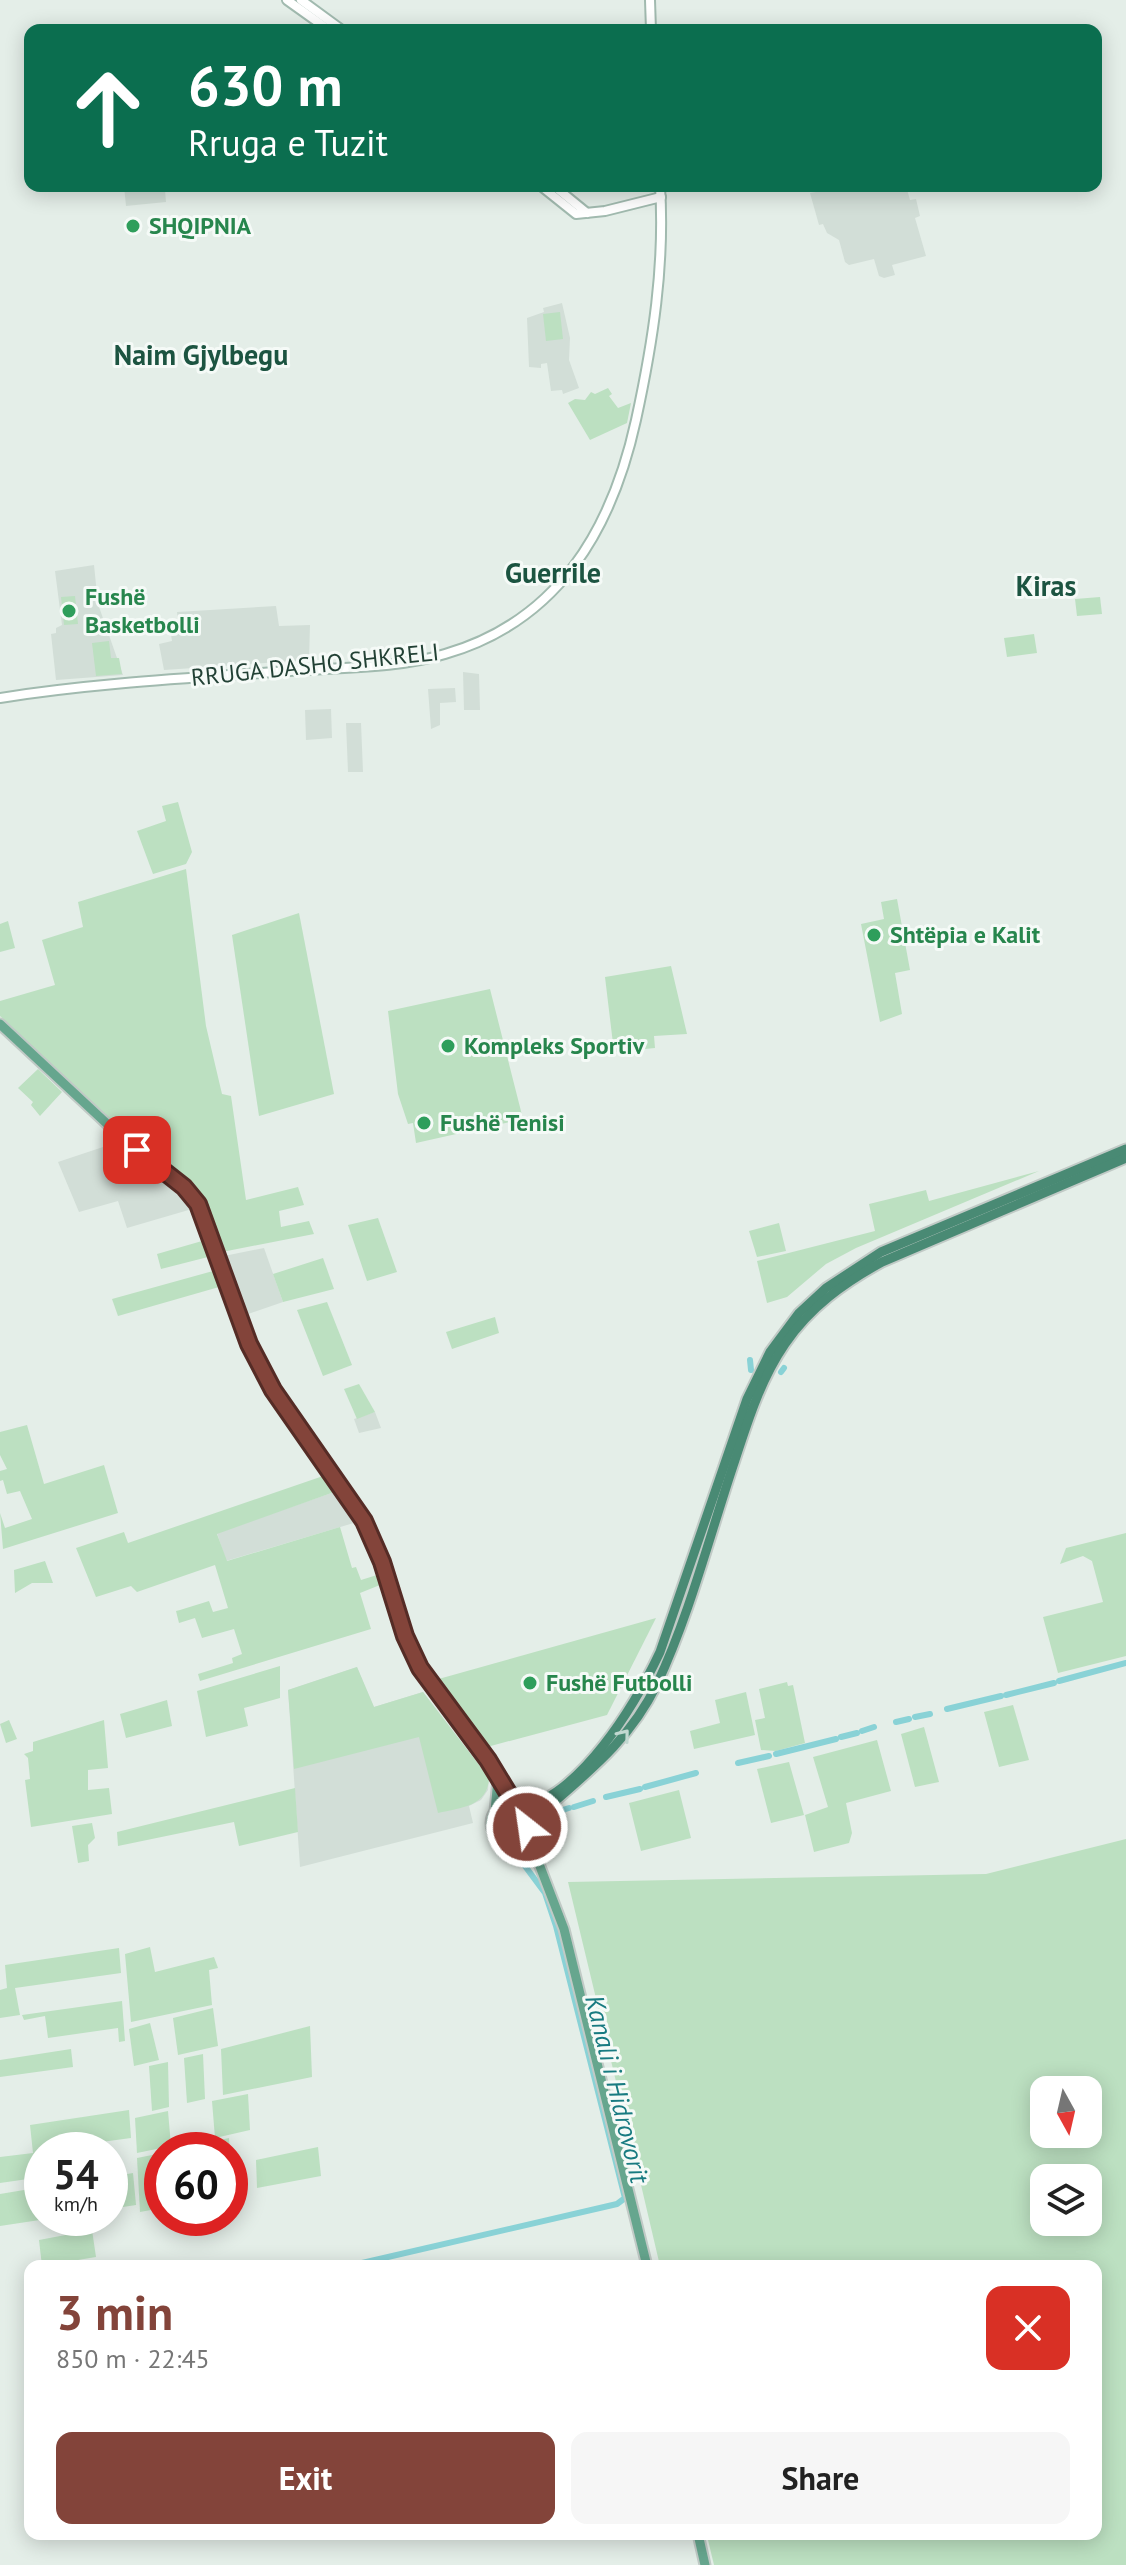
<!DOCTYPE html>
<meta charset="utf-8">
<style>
:root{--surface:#fff;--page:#f6f6f6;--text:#222;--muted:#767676;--accent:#83443a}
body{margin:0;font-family:"PT Sans",sans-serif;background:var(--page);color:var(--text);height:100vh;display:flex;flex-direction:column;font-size:30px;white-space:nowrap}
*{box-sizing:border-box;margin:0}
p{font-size:26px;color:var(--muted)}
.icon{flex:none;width:44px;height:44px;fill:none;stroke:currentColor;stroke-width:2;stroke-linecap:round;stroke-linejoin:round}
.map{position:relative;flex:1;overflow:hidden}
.details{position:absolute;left:24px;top:2260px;width:1078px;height:280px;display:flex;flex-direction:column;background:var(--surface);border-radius:16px;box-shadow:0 4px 20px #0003}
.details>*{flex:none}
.guide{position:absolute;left:24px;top:24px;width:1078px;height:168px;border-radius:16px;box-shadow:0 4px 20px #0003;background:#0b6e4f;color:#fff;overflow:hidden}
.needle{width:52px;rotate:172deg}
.buttons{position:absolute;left:1030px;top:2076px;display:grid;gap:16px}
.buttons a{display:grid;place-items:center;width:72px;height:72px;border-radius:16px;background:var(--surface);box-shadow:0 4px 20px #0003;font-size:40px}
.speed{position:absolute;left:24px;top:2132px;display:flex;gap:16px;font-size:40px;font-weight:700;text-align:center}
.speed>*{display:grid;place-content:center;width:104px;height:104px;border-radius:50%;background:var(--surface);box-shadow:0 4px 20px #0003;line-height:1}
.speed small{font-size:20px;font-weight:400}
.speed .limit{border:12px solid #d22;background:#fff;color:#111}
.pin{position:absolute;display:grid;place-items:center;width:68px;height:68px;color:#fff;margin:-34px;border-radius:16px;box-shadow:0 4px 12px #0006}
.me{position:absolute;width:88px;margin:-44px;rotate:330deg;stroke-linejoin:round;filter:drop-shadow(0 0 6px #0008)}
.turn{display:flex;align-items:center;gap:28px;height:168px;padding:0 32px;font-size:36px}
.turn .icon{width:104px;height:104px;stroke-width:2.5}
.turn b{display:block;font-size:56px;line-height:68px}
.round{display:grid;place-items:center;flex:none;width:84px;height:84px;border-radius:16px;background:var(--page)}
.summary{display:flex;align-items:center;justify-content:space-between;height:136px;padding:0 32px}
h1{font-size:48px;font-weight:800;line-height:60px;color:var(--accent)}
.action{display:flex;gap:16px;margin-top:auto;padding:16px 32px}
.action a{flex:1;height:92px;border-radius:16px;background:var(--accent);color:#fff;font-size:32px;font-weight:800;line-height:92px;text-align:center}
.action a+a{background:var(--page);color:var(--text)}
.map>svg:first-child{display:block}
.built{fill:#d2ded7}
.green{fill:#bce0c1;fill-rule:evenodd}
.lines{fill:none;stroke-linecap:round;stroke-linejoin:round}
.canal{stroke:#89d2d6;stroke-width:6}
.secondary-casing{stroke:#a1baaf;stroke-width:12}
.primary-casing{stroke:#c1cac6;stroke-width:13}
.trunk-casing{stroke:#c1cac6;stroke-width:13}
.secondary{stroke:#fff;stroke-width:8}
.primary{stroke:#66a68e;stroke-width:9}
.trunk{stroke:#498a74;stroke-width:9}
.oneway{stroke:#c1d8d0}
.route-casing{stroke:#552c26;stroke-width:20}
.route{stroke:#83443a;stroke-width:14}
.leisure-dot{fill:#2e9e5b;stroke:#f5faf7;stroke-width:3}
.labels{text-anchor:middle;stroke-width:6;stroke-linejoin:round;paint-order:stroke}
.leisure-label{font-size:24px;font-weight:bold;fill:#27864d;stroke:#f5faf7;text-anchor:start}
.street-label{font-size:24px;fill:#224135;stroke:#f5faf7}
.water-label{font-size:26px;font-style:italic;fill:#187b81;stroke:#f5faf7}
.quarter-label{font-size:28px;font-weight:bold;fill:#1c5441;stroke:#f5faf7}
</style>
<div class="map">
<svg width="1126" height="2565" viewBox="0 0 1126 2565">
<rect width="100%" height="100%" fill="#e4eee8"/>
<g class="built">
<polygon points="124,186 190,186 190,187 165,190 166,202 126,206"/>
<polygon points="815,186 906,186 910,200 916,199 920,216 915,218 926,256 892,265 895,275 884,278 879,276 874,259 849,265 845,262 839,240 827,233 823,224 819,225 810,193 816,192"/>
<polygon points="562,303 570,338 569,360 579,388 563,394 562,390 551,391 547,363 541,364 541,368 529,367 527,318 544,312 543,308"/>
<polygon points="94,565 98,604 123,675 56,680 51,634 56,633 56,628 62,625 55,571"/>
<polygon points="276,606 279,626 310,625 309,660 164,670 159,644 172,641 170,628 178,622 177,612"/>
<polygon points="463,672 479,674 480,710 464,710"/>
<polygon points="455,688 456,702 440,703 440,725 431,729 428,689"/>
<polygon points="331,709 332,738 306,740 305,710"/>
<polygon points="346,723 361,723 363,772 348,772"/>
<polygon points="118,1142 170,1184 192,1209 127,1228 118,1201 79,1212 58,1162"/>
<polygon points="264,1248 283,1302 248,1314 240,1305 224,1256"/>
<polygon points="375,1412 381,1428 359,1433 354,1419"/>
<polygon points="337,1491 357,1522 226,1561 217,1533"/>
<polygon points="357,1667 374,1707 423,1692 489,1778 488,1790 481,1800 469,1806 473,1823 300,1867 288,1690"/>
</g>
<g class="green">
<polygon points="560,312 563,339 546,341 543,314"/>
<polygon points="608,388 612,394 609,396 618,408 631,403 627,423 590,440 568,403 575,399 585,400 591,392 595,394"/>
<polygon points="75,596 78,624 64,625 61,597"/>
<polygon points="1100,597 1102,614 1077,616 1075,599"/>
<polygon points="1034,634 1037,653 1007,657 1004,638"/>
<polygon points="109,641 111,658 119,658 122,674 96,676 92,643"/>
<polygon points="178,802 192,852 186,864 153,874 137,831 166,821 162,806"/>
<polygon points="186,869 206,1026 222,1094 231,1096 246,1200 298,1187 304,1205 279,1211 281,1227 309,1221 314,1234 222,1252 198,1191 120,1129 0,1016 0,1001 55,985 42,940 83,927 78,902"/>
<polygon points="897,899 910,970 895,973 902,1014 880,1022 861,924 884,919 881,902"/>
<polygon points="299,913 334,1094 259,1116 232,935"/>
<polygon points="8,921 15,948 0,952 0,924"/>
<polygon points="671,966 687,1034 654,1036 655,1048 614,1052 605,977"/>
<polygon points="490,989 523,1119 416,1143 413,1123 408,1124 398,1094 388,1011"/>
<polygon points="38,1069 62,1092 40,1116 31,1105 33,1102 18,1088"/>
<polygon points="1039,1171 856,1248 826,1264 787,1297 767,1303 757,1261 875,1231 869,1204 926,1190 929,1201"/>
<polygon points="378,1218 397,1272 367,1281 348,1225"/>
<polygon points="779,1223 786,1251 757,1257 749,1231"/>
<polygon points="202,1241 208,1257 161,1269 157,1254"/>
<polygon points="323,1258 334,1289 283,1302 273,1274"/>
<polygon points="213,1271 219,1287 118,1316 112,1299"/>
<polygon points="327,1302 352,1365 323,1376 297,1310"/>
<polygon points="495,1317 499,1333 452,1349 446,1332"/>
<polygon points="359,1384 375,1412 357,1419 344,1389"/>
<polygon points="27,1425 44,1484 104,1465 118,1513 3,1549 0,1513 5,1528 32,1519 20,1491 7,1494 3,1480 0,1481 0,1471 7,1469 0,1455 0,1432"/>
<polygon points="326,1475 337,1491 217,1534 227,1561 340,1527 352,1568 356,1567 361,1580 377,1575 380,1585 360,1593 371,1629 200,1681 198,1674 233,1663 232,1658 242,1654 234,1629 202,1638 195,1618 179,1623 176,1611 180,1610 209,1601 213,1612 228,1608 215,1565 137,1592 131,1586 96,1597 76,1548 124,1532 128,1543"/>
<polygon points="1126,1533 1126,1656 1058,1673 1043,1617 1103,1602 1092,1561 1083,1556 1060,1564 1066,1548"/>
<polygon points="45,1561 53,1583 32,1583 15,1593 14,1570"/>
<polygon points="656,1618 607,1715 487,1747 435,1680"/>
<polygon points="280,1666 280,1698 244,1708 248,1726 206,1737 197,1691"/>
<path d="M357,1667L374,1707L423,1692L489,1778C488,1806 461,1808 438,1813L419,1737L294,1769L288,1690Z"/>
<polygon points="787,1682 788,1686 793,1685 805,1743 776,1751 761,1750 755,1720 765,1718 759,1689"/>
<polygon points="746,1692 755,1735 694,1749 690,1731 720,1723 715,1700"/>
<polygon points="167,1700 172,1726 126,1738 120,1714"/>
<polygon points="1013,1705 1029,1760 999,1767 984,1712"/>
<polygon points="9,1720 17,1739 6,1743 0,1724"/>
<polygon points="104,1720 108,1768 88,1770 88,1790 109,1788 112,1814 31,1827 25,1780 30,1779 28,1758 24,1754 33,1751 33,1742"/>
<polygon points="924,1727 939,1782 915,1787 901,1734"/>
<polygon points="877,1740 891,1791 846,1803 852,1833 849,1843 814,1852 805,1815 828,1807 813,1757"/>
<polygon points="789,1762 804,1815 771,1823 757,1769"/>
<polygon points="295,1788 298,1832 239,1846 234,1822 118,1846 117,1832"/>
<polygon points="679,1790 691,1838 641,1851 629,1803"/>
<circle cx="508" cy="1824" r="16"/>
<polygon points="92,1823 95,1838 88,1845 89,1861 78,1863 72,1826"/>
<path d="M1126,1839V2565H714L708,2540L716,2534H1096V2266H660L634,2155L628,2156L622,2135L628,2133L616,2095L619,2094L568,1882L986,1874ZM1044,2090H1088V2134H1044ZM1044,2178H1088V2222H1044Z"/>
<polygon points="150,1947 155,1972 214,1957 218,1968 209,1970 212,2005 131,2022 125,1954"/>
<polygon points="119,1948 121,1973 15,1988 20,2015 0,2018 0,1990 7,1988 5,1965"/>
<polygon points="122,2001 125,2041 119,2042 118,2028 48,2038 45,2016 24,2020 22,2015"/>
<polygon points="213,2008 218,2046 178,2055 173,2018"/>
<polygon points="150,2023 159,2060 134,2066 129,2029"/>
<polygon points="310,2026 312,2077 223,2095 221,2049"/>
<polygon points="71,2049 73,2067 0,2077 0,2060"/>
<polygon points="203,2054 205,2099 187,2103 184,2058"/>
<polygon points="168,2062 169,2107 152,2111 149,2066"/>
<polygon points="248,2094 250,2130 215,2138 212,2101"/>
<polygon points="129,2110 131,2138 42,2150 42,2177 0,2183 0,2157 33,2153 30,2125"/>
<polygon points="168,2111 171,2146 137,2153 135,2118"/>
<polygon points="229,2138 231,2166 230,2150 175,2150"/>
<polygon points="318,2147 321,2176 257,2188 256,2160"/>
<polygon points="162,2153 162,2208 140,2212 137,2158"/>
<polygon points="133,2173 136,2205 110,2209 110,2177"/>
<polygon points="42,2187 42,2218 53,2218 0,2226 0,2194"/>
<polygon points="92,2230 96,2257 42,2266 39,2240"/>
</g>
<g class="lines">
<g class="canal">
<polyline points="750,1360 751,1370"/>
<polyline points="781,1372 784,1368"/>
<polyline points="1059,1681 1126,1663"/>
<polyline points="1006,1695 1054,1683"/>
<polyline points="947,1709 1001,1696"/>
<polyline points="915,1717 930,1714"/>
<polyline points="896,1722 909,1719"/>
<polyline points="862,1731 874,1727"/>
<polyline points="841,1737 857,1733"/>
<polyline points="776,1754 836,1739"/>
<polyline points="738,1763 769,1756"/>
<polyline points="645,1787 696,1773"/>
<polyline points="606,1797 640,1789"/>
<polyline points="574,1807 593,1801"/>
<polyline points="553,1813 569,1808"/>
<polyline points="537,1845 541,1830 558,1823"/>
<polyline points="349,2266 617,2204 625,2198 556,1926 545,1893 522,1862"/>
</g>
<g class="secondary-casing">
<g id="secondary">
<polyline points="287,0 329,30"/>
<polyline points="301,0 342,30"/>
<polyline points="650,0 651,30"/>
<polyline points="541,186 576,214 605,211 661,197"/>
<polyline points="554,186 587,213"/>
<path d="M0,698C95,683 192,678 289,671C339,667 396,669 445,654C559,621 612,529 636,420C653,342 665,265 660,186"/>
</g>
</g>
<g class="primary-casing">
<g id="primary">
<polyline points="0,1024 119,1135 195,1199 255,1356 285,1408 364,1521 420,1668 488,1760 516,1806"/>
<circle cx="509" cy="1823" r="18"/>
<polyline points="495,1811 498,1779"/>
<polyline points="526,1830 564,1929 647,2266"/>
<polyline points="509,1842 536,1862"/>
<polyline points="698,2534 705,2565"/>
</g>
</g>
<g class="trunk-casing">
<g id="trunk">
<path d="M519,1808C580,1798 636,1703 660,1652L747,1399L770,1352L799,1313L826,1288L881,1252L1126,1149"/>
<path d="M527,1826C577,1780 626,1748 657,1684C690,1614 710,1534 735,1460C748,1420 761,1379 785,1344C810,1307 844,1283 882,1262L1126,1158"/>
</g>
</g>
<use href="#secondary" class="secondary"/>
<use href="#primary" class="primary"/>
<use href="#trunk" class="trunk"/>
</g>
<defs><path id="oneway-chevron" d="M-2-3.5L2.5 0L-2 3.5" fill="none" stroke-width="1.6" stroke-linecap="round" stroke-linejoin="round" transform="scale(2)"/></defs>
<use class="oneway" href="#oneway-chevron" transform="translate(624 1735) rotate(-51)"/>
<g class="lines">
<g class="route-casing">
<polyline id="route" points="137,1150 184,1187 198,1204 249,1344 273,1390 364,1521 382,1562 405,1636 420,1668 488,1760 516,1806 524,1813 527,1827"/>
</g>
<use href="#route" class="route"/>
</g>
<g class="leisure-dot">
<circle cx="133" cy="226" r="8"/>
<circle cx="69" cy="611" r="8"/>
<circle cx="874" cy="935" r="8"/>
<circle cx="448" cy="1046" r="8"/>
<circle cx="424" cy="1123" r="8"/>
<circle cx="530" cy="1683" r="8"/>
</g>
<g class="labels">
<g class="leisure-label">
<text x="149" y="234">SHQIPNIA</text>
<text x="85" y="605">Fushë<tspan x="85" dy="28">Basketbolli</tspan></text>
<text x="890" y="943">Shtëpia e Kalit</text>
<text x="464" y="1054">Kompleks Sportiv</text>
<text x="440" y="1131">Fushë Tenisi</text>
<text x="546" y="1691">Fushë Futbolli</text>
</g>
<g class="street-label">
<text transform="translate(315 665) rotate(-6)" y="8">RRUGA DASHO SHKRELI</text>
</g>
<g class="water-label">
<text transform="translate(617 2089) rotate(76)" y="9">Kanali i Hidrovorit</text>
</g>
<g class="quarter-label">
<text x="201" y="365">Naim Gjylbegu</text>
<text x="553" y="583">Guerrile</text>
<text x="1046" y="596">Kiras</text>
</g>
</g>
</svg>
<div class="buttons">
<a><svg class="needle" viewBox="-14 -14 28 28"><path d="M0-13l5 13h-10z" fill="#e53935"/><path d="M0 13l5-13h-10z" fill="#767676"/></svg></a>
<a><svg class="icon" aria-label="layers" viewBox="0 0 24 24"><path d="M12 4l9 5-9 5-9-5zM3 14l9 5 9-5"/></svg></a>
</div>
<div class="speed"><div>54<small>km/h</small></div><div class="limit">60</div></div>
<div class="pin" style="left:137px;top:1150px;background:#d93025"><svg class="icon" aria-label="arrive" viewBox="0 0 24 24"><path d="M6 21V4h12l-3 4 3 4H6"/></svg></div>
<svg class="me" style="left:527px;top:1827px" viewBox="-20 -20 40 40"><circle r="17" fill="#83443a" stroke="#fff" stroke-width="3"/><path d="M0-11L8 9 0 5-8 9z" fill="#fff"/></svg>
<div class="guide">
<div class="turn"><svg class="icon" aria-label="ahead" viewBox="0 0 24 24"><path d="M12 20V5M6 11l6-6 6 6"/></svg><div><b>630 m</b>Rruga e Tuzit</div></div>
</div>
<section class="details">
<div class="summary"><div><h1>3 min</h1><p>850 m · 22:45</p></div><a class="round" style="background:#d93025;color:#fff"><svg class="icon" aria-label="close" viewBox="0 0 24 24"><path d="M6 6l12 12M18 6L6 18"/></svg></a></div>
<div class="action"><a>Exit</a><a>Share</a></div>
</section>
</div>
